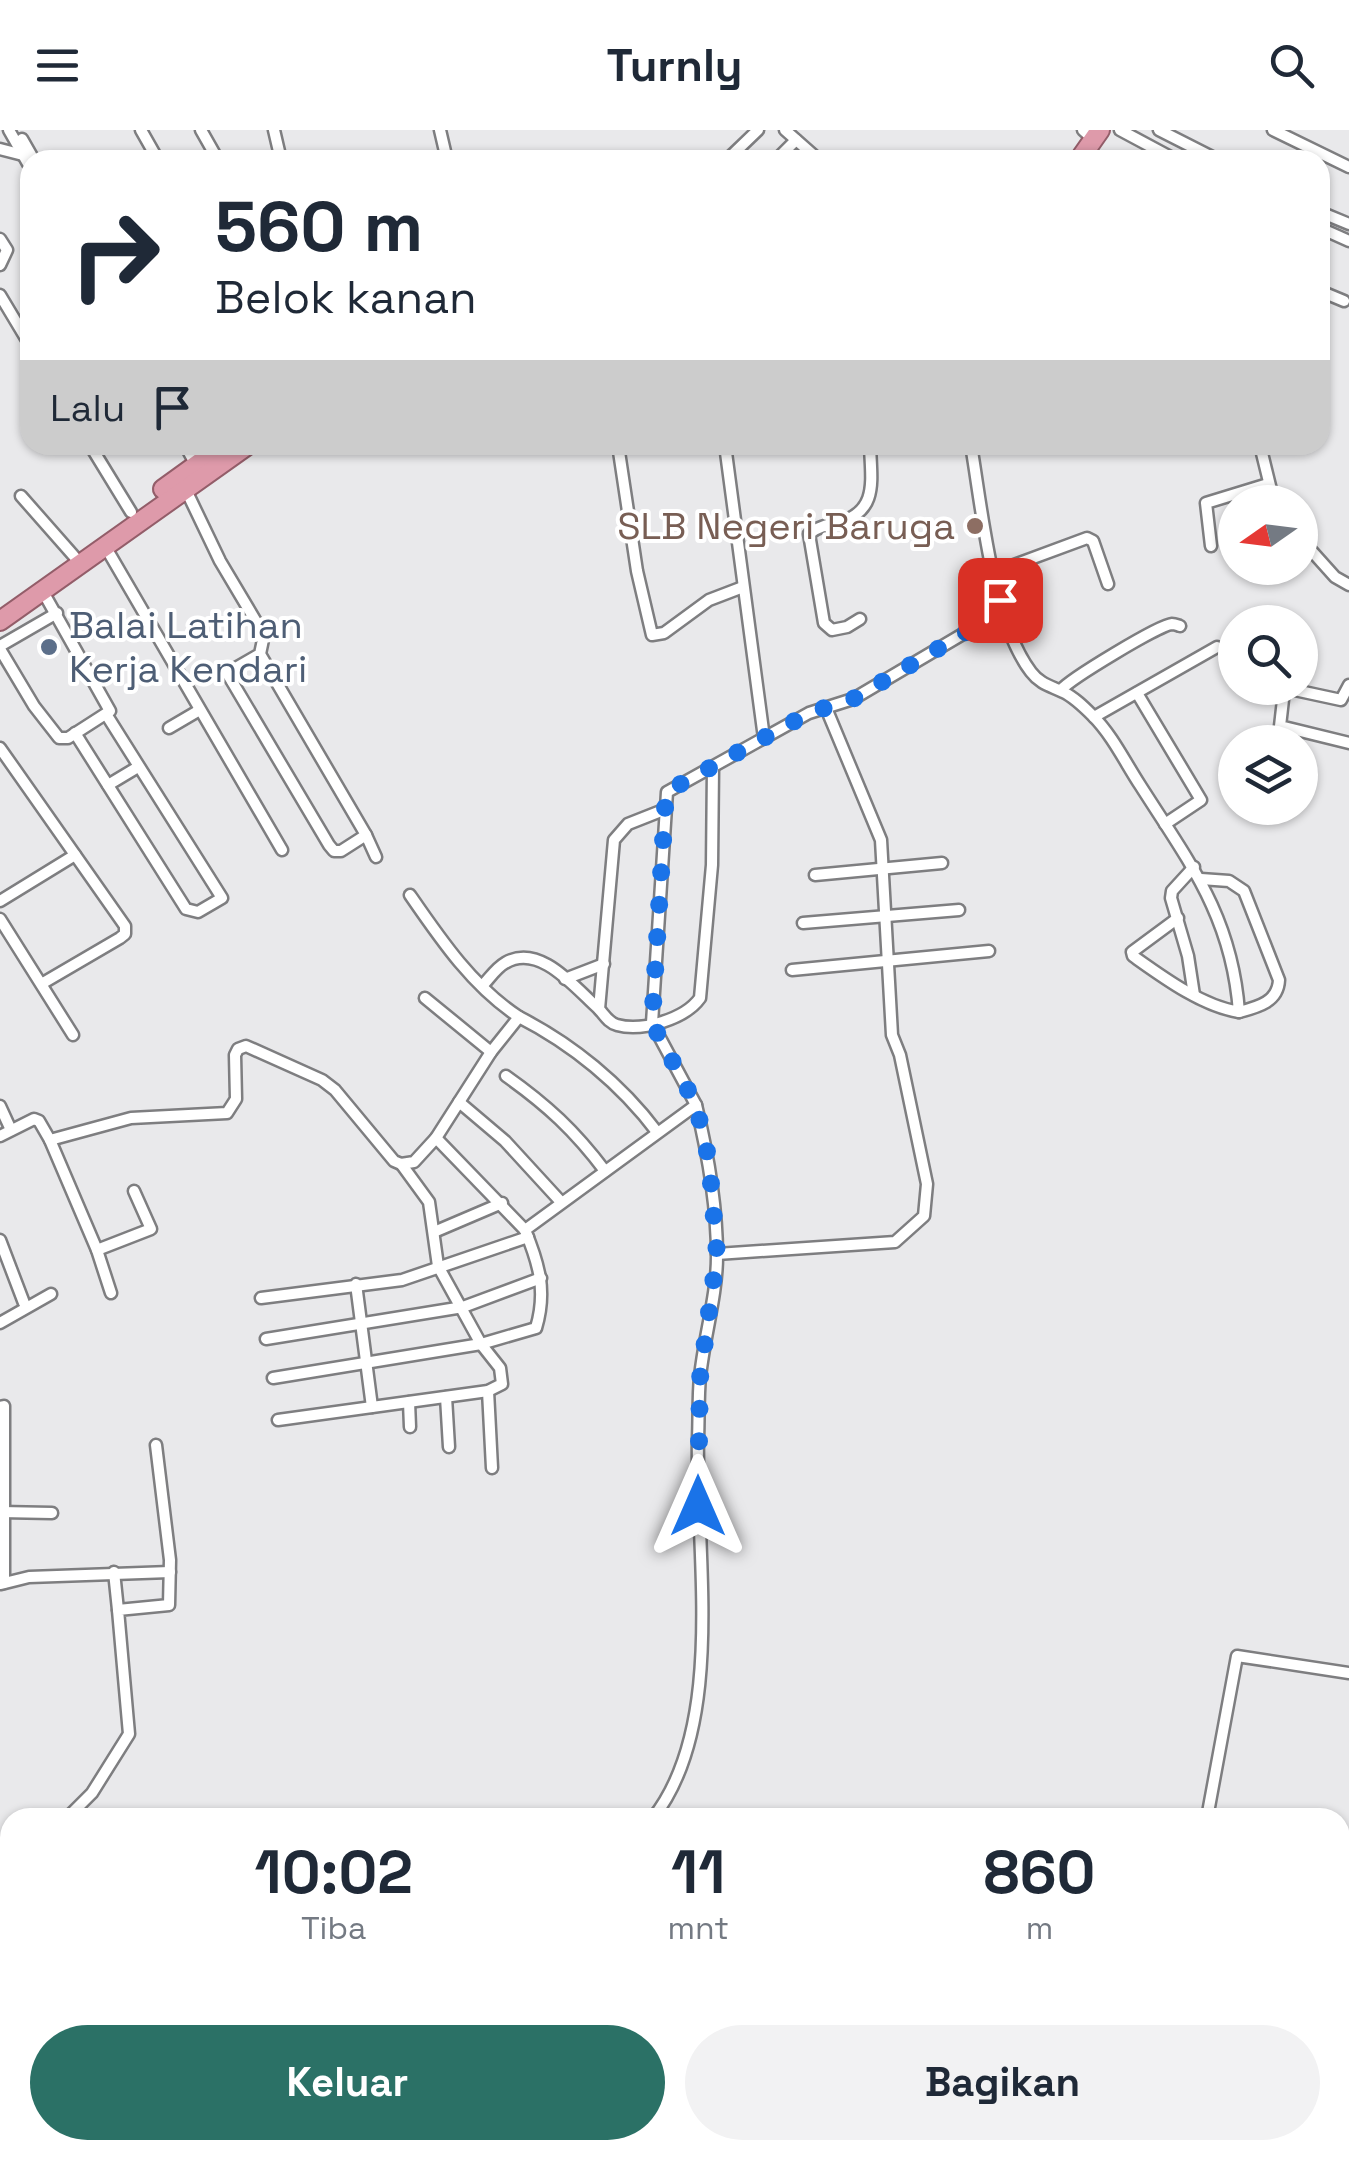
<!DOCTYPE html>
<html lang="id">
<style>
:root{--surface:#fff;--page:#f2f2f3;--text:#1f2937;--muted:#747a83;--accent:#2b7166}
body{margin:0;font-family:"Space Grotesk",sans-serif;background:var(--page);color:var(--text);height:100vh;display:flex;flex-direction:column;font-size:38px;white-space:nowrap}
*{box-sizing:border-box;margin:0}
p{font-size:32px;color:var(--muted)}
.icon{flex:none;width:55px;height:55px;fill:none;stroke:currentColor;stroke-width:2;stroke-linecap:round;stroke-linejoin:round}
.map{position:relative;flex:1;overflow:hidden}
.side{position:absolute;left:0px;top:1678px;width:1350px;height:352px;display:flex;flex-direction:column;background:var(--surface);border-radius:30px 30px 0 0;box-shadow:0 2px 8px #0004}
.side>*{flex:none}
.banner{position:absolute;left:20px;top:20px;width:1310px;height:305px;border-radius:30px;box-shadow:0 2px 8px #0004;background:#fff;color:var(--text);overflow:hidden}
.needle{width:65px;rotate:256deg}
.controls{position:absolute;left:1218px;top:355px;display:grid;gap:20px}
.controls a{display:grid;place-items:center;width:100px;height:100px;border-radius:50%;background:var(--surface);box-shadow:0 2px 8px #0004;font-size:50px}
.pin{position:absolute;display:grid;place-items:center;width:85px;height:85px;color:#fff;margin:-42px;border-radius:20px;box-shadow:0 5px 15px #0006}
.me{position:absolute;width:110px;margin:-55px;rotate:0deg;stroke-linejoin:round;filter:drop-shadow(0 0 8px #0008)}
.turn{display:flex;align-items:center;gap:35px;height:210px;padding:0 30px;font-size:45px}
.turn .icon{width:130px;height:130px;stroke-width:2.5}
.turn b{display:block;font-size:70px;line-height:85px}
.then{display:flex;align-items:center;height:95px;padding:0 30px;background:#0003;gap:20px;font-size:38px}
.eta{display:flex;justify-content:space-evenly;align-items:center;height:170px;text-align:center}
.eta b{font-size:60px;font-weight:700;line-height:70px}
.button{display:flex;gap:20px;margin-top:auto;padding:20px 30px}
.button a{flex:1;height:115px;border-radius:60px;background:var(--accent);color:#fff;font-size:40px;font-weight:700;line-height:115px;text-align:center}
.button a+a{background:var(--page);color:var(--text)}
header{display:flex;justify-content:space-between;align-items:center;height:130px;padding:0 30px;background:var(--surface);font-size:45px;font-weight:700}
.map>svg:first-child{display:block}
.lines{fill:none;stroke-linecap:round;stroke-linejoin:round}
.minor-casing{stroke:#7e7e80;stroke-width:15}
.trunk-casing{stroke:#935d69;stroke-width:22}
.minor{stroke:#fff;stroke-width:10}
.trunk{stroke:#de9aaa;stroke-width:18}
.route{stroke:#1a73e8;stroke-width:18;stroke-dasharray:0 32.4}
.education-dot{fill:#8d6e63;stroke:#fff;stroke-width:4}
.service-dot{fill:#5c6f8a;stroke:#fff;stroke-width:4}
.labels{text-anchor:middle;stroke-width:8;stroke-linejoin:round;paint-order:stroke}
.education-label{font-size:38px;fill:#785e54;stroke:#fff;text-anchor:end}
.service-label{font-size:38px;fill:#4e5e75;stroke:#fff;text-anchor:start}
</style>
<header><svg class="icon" aria-label="menu" viewBox="0 0 24 24"><path d="M4 6h16M4 12h16M4 18h16"/></svg>Turnly<svg class="icon" aria-label="search" viewBox="0 0 24 24"><circle cx="10" cy="10" r="6"/><path d="M15 15l6 6"/></svg></header>
<div class="map">
<svg width="1349" height="2029" viewBox="0 0 1349 2029">
<rect width="100%" height="100%" fill="#e9e9eb"/>
<g class="lines">
<g class="minor-casing">
<g id="minor">
<polyline points="9,0 30,37"/>
<polyline points="141,0 158,30"/>
<polyline points="201,0 218,30"/>
<polyline points="274,0 281,30"/>
<polyline points="440,0 447,30"/>
<polyline points="785,0 819,30"/>
<polyline points="1083,0 1094,10"/>
<polyline points="1120,0 1176,30"/>
<polyline points="1159,0 1218,30"/>
<polyline points="1273,0 1349,37"/>
<polyline points="22,9 34,30"/>
<polyline points="0,19 23,25"/>
<polyline points="732,25 758,0"/>
<polyline points="776,30 796,10"/>
<polyline points="1320,82 1349,94"/>
<polyline points="1320,98 1349,111"/>
<polyline points="0,109 7,120 0,135"/>
<polyline points="1320,161 1344,171"/>
<polyline points="0,165 30,215"/>
<polyline points="90,315 131,382"/>
<polyline points="185,315 196,335"/>
<polyline points="618,315 637,441 652,505 664,503 709,470 743,457"/>
<polyline points="725,315 764,608"/>
<path d="M971,315C982,379 992,491 1031,542C1040,554 1051,556 1063,562C1074,567 1084,577 1093,586C1112,605 1125,632 1140,655C1189,732 1232,786 1239,882C1202,876 1164,848 1133,826L1132,822L1178,788"/>
<polyline points="1260,315 1274,372"/>
<polyline points="185,358 220,431 264,505 260,524 227,543 329,715 334,721 341,721 366,705 260,524"/>
<polyline points="21,366 80,433"/>
<polyline points="1300,408 1335,447 1349,455"/>
<polyline points="105,416 282,720"/>
<polyline points="1211,416 1206,373 1268,354"/>
<polyline points="995,442 1087,408 1093,411 1108,454"/>
<path d="M860,489L847,497L832,500L824,493L809,404C817,397 827,395 838,393C879,381 871,351 870,315"/>
<polyline points="0,516 57,483"/>
<polyline points="0,519 34,576 59,608 68,608 110,581 42,460"/>
<polyline points="1349,555 1341,570 1290,559 1284,561 1280,596 1349,613"/>
<path d="M1061,560C1070,549 1159,495 1172,494C1175,494 1177,495 1180,496"/>
<polyline points="1137,563 1201,670 1165,694"/>
<polyline points="1094,587 1217,517"/>
<polyline points="169,598 198,581"/>
<polyline points="75,603 186,779 198,782 222,768 106,584"/>
<polyline points="0,618 125,796 125,804 120,808 43,853"/>
<polyline points="108,655 138,637"/>
<path d="M666,679L628,694L614,710L599,879C605,886 609,893 617,895C642,902 685,889 700,868L712,735L713,637"/>
<polyline points="366,705 376,727"/>
<polyline points="1194,737 1172,761 1171,768 1188,826 1194,865"/>
<polyline points="815,745 942,733"/>
<path d="M1201,749L1229,751L1244,761L1279,850C1278,872 1258,877 1239,882"/>
<polyline points="0,771 75,725"/>
<polyline points="0,789 73,905"/>
<polyline points="803,793 959,780"/>
<polyline points="792,840 989,821"/>
<polyline points="565,849 604,834"/>
<path d="M482,856C489,849 496,838 505,833C540,812 576,859 599,879"/>
<polyline points="425,868 491,922"/>
<path d="M519,887C572,914 621,954 657,1002"/>
<path d="M506,946C547,975 575,1001 605,1041"/>
<polyline points="459,972 505,1011 561,1072"/>
<polyline points="696,975 652,893 667,662 809,583 853,569 990,488 1002,477"/>
<polyline points="0,976 11,1000"/>
<path d="M0,1006L34,989L39,991L50,1010L131,988L227,983L236,969L235,925L238,919L246,916L322,950L335,960L394,1031L401,1034L414,1032L436,1008L491,922L519,887C473,857 441,810 410,765"/>
<path d="M436,1008L525,1100L696,975C708,1024 717,1075 717,1126C717,1166 704,1207 700,1247C698,1267 699,1288 698,1308C695,1422 727,1594 653,1688"/>
<polyline points="50,1010 97,1120 111,1163"/>
<polyline points="434,1102 502,1073"/>
<polyline points="0,1110 24,1173"/>
<polyline points="97,1120 151,1099 134,1061"/>
<polyline points="717,1124 895,1112 924,1086 927,1054 900,925 892,905 881,710 826,578"/>
<polyline points="356,1154 372,1277"/>
<polyline points="261,1168 402,1150 528,1107"/>
<polyline points="0,1193 51,1164"/>
<polyline points="266,1209 463,1177 541,1148"/>
<path d="M273,1248L481,1214L536,1198C547,1161 539,1134 525,1100"/>
<polyline points="488,1261 492,1338"/>
<polyline points="446,1267 449,1317"/>
<polyline points="409,1272 410,1297"/>
<polyline points="0,1277 4,1276 4,1453"/>
<polyline points="278,1290 488,1261 502,1254 500,1238 481,1214 438,1136 429,1072 402,1035"/>
<polyline points="1,1382 52,1383"/>
<polyline points="114,1442 118,1480"/>
<polyline points="1,1454 29,1447 170,1442"/>
<polyline points="67,1688 92,1663 129,1604 118,1480 169,1475 170,1430 156,1315"/>
<polyline points="1207,1688 1237,1526 1349,1543"/>
<polyline points="1340,1761 1349,1753"/>
<polyline points="1340,1918 1349,1917"/>
<polyline points="792,2020 814,2029"/>
<polyline points="954,2020 966,2029"/>
<polyline points="849,2029 873,2020"/>
<polyline points="988,2029 990,2020"/>
<polyline points="1245,2029 1253,2020"/>
</g>
</g>
<g class="trunk-casing">
<g id="trunk">
<polyline points="1079,30 1100,0"/>
<polyline points="163,359 224,315"/>
<polyline points="0,491 248,315"/>
</g>
</g>
<use href="#minor" class="minor"/>
<use href="#trunk" class="trunk"/>
</g>
<g class="lines">
<polyline class="route" points="698,1376 700,1248 717,1124 709,1030 696,975 652,893 666,662 809,583 853,569 990,488 1002,477 1000,470"/>
</g>
<circle class="education-dot" cx="975" cy="396" r="10"/>
<circle class="service-dot" cx="49" cy="517" r="10"/>
<g class="labels">
<g class="education-label">
<text x="955" y="409">SLB Negeri Baruga</text>
</g>
<g class="service-label">
<text x="69" y="508">Balai Latihan<tspan x="69" dy="44">Kerja Kendari</tspan></text>
</g>
</g>
</svg>
<div class="controls">
<a><svg class="needle" viewBox="-14 -14 28 28"><path d="M0-13l5 13h-10z" fill="#e53935"/><path d="M0 13l5-13h-10z" fill="#747a83"/></svg></a>
<a><svg class="icon" aria-label="search" viewBox="0 0 24 24"><circle cx="10" cy="10" r="6"/><path d="M15 15l6 6"/></svg></a>
<a><svg class="icon" aria-label="layers" viewBox="0 0 24 24"><path d="M12 4l9 5-9 5-9-5zM3 14l9 5 9-5"/></svg></a>
</div>
<div class="pin" style="left:1000px;top:470px;background:#d93025"><svg class="icon" aria-label="arrive" viewBox="0 0 24 24"><path d="M6 21V4h12l-3 4 3 4H6"/></svg></div>
<svg class="me" style="left:698px;top:1376px" viewBox="-20 -20 40 40"><path d="M0-17L14 15 0 8-14 15z" fill="#1a73e8" stroke="#fff" stroke-width="4"/></svg>
<div class="banner">
<div class="turn"><svg class="icon" aria-label="right" viewBox="0 0 24 24"><path d="M7 20v-9h11M14 6l5 5-5 5"/></svg><div><b>560 m</b>Belok kanan</div></div>
<div class="then">Lalu<svg class="icon" aria-label="arrive" viewBox="0 0 24 24"><path d="M6 21V4h12l-3 4 3 4H6"/></svg></div>
</div>
<section class="side">
<div class="eta">
<div><b>10:02</b><p>Tiba</p></div>
<div><b>11</b><p>mnt</p></div>
<div><b>860</b><p>m</p></div>
</div>
<div class="button"><a>Keluar</a><a>Bagikan</a></div>
</section>
</div>
